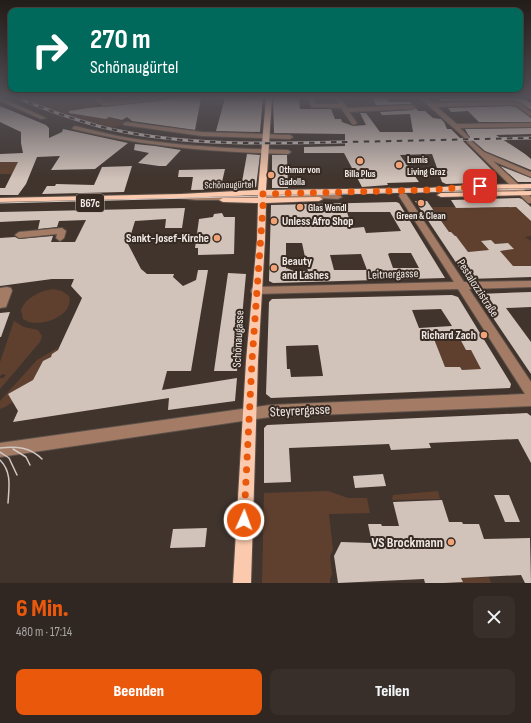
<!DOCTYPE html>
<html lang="de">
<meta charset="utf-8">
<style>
:root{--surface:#302722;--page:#382f2a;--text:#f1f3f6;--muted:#a8a5a5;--line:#4b4440;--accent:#ea580c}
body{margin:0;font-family:"Sofia Sans Condensed",sans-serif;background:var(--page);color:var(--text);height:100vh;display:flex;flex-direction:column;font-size:15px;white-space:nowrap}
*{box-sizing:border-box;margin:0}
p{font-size:13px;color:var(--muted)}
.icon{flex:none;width:22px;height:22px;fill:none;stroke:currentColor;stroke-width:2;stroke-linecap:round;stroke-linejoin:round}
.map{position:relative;height:583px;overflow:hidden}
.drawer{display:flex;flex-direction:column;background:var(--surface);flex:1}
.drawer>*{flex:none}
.top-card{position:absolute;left:8px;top:8px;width:515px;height:84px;border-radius:8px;box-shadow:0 2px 10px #0003,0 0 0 1px var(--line);background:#00695c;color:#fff;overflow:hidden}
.pin{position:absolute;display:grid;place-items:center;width:34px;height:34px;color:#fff;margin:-17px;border-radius:8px;box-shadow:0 2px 6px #0006}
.me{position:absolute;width:44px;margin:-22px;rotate:2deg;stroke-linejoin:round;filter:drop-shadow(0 0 3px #0008)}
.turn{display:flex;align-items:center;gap:14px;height:84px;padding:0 16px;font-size:18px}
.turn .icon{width:52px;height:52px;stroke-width:2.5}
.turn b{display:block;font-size:28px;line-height:34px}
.round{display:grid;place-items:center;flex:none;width:42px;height:42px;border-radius:8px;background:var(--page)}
.summary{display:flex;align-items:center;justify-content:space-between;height:68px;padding:0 16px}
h1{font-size:24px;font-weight:800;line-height:30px;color:var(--accent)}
.cta{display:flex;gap:8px;margin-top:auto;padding:8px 16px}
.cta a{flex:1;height:46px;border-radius:8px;background:var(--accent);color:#fff;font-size:16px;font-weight:800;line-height:46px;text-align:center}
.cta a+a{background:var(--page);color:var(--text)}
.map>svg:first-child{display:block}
.green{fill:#5f402e}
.building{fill:#d2c3ba;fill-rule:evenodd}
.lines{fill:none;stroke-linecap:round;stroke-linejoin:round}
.minor-casing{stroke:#5c514a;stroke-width:2}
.major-casing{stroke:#5c514a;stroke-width:2}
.minor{fill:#a47c66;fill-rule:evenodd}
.major{fill:#fbcaae;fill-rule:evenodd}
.tram-far1{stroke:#d2c9c4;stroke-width:1}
.tram{stroke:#d2c9c4;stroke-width:1.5}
.rail-casing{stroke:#d2c9c4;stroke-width:3}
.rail{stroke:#362a23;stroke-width:2;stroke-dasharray:5.5;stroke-linecap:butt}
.route{stroke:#ea580c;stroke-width:7;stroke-dasharray:0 12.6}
.poi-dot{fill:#efa377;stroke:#362a23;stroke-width:1.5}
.labels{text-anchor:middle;stroke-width:4;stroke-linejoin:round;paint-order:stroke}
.far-poi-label{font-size:10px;font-weight:bold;fill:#f1e9e5;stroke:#362a23;text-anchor:start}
.far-street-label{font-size:10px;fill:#f1e9e5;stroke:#362a23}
.shield{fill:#362a23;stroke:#b9b0ab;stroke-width:1}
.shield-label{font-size:11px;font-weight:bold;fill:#f1e9e5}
.poi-label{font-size:12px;font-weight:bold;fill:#f1e9e5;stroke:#362a23;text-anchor:start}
.street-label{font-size:12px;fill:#f1e9e5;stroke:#362a23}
.near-street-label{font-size:14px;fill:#f1e9e5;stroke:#362a23}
.near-poi-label{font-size:14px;font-weight:bold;fill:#f1e9e5;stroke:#362a23;text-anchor:end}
</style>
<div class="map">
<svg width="531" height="583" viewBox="0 0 531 583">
<rect width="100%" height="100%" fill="#40342d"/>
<g class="green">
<path d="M24,98H100L99,104L92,113L126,122C123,124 118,126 115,127C97,127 40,107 24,98Z"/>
<polygon points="0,162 18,162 12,174 0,174"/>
<polygon points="432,207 479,207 480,208 516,207 531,221 531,236 525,237 531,241 531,266 512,267 500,251 513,249 508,243 495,244 491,240 481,242 489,250 468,252 451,232 449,232"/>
<path d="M53,289L62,291L69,296C75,316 38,330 23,319L21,310C26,297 40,291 53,289Z"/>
<polygon points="14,321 24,327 38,330 42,336 40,342 0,389 0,378 3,378 6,375 3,374 0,376 0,362"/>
<polygon points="459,337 466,350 471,350 481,369 462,370 460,367 450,367 446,370 434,339"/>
<polygon points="59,347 51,357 43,361 33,380 8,394 13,402 5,407 0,409 0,401 37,360"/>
<polygon points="328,491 348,498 367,498 370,513 329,514 333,550 330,556 332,574 330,579 330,583 262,583 264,493"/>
<polygon points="438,491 440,499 392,500 393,495"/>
<polygon points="489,577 491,583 444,583 462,582 461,578"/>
</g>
<g class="building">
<polygon points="175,98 201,98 195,130 132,121 127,117 122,120 109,117 106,119 69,113 69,111 88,108 158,101"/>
<polygon points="225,98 263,98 260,132 216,131"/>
<polygon points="273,98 299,98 300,109 331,109 335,119 341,119 342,122 353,126 366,125 360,113 366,113 380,132 413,132 410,114 382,115 380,112 412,110 416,108 418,111 425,111 433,118 441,119 444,122 447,129 451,129 496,174 472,175 478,183 446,184 442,182 432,154 400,155 419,182 387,183 388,185 362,187 344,153 304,153 304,147 345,146 345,134 274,133"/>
<polygon points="373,98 386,98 389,102 410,102 412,104 376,105"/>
<polygon points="523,98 531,103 531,110 521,103 511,100 441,101 440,99"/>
<polygon points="0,106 46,125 49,128 49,138 62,132 63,129 128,143 95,169 51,170 60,156 37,157 26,184 18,195 0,195 0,188 5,188 18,162 0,162 0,154 23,153 21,143 21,132 0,122"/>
<polygon points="511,106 516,107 531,118 531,122 479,122 468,111 451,112 448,108"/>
<polygon points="531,128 531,134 496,135 525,154 531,159 531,170 485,151 470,138 465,129"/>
<polygon points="135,144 155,146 181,150 166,166 159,166 138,163 149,153 134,150"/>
<polygon points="247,154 260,155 256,187 251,189 191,190 193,177 178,177 179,170 225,169 222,182 242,182"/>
<polygon points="272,155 287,155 288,188 272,188"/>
<polygon points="132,166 124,192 42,194 47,186 55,186 56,184 94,185 102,167"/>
<polygon points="500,166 531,178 531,182 518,182"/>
<polygon points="519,198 522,199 531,207 531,221 516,207 456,208 451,200"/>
<polygon points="415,201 427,201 449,232 451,232 455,236 456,236 468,252 489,250 481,241 491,240 495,244 508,243 514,249 500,251 513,266 531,266 531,277 467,279"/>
<path d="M396,202L399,203L445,278L273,283L269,281L271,205ZM347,212H390L401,231L366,233L364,227L352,228ZM286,243H302L308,271H294L286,268ZM390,253H411L419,268H393L388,254ZM361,254L367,270H334L330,255Z"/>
<polygon points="185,208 182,228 165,228 166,219 135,221 128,244 141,269 147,274 174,274 173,277 183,286 196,280 198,270 208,270 191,371 167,371 162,390 237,378 235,401 168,410 169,398 13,422 18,411 8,394 33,380 43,361 51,357 52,354 58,350 82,298 71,286 74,279 52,279 0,286 0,238 15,237 19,239 53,236 51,242 75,242 86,220 59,221 57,227 38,229 40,220 0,222 0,212"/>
<polygon points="222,213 224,217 235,217 234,254 198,255 198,248 195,248 199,219 213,217 214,214"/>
<polygon points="228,273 246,274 237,371 214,371"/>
<polygon points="531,292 531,307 506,308 531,342 531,374 477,294"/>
<path d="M452,295L458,297L511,384L510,388L271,398L266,394L269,302L272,299ZM441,309L452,326L419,328L412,310ZM459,337L466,350H471L481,369L462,370L460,367H445L434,339ZM318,345L323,376L291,377L290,369H287L286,346Z"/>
<polygon points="10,312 1,337 0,337 0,313"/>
<polygon points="527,413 531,416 531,463 518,439 429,443 431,448 391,450 389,444 289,448 291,482 264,483 264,428 267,425"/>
<polygon points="383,474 386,486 355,488 353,476"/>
<polygon points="494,495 509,495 520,522 505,522"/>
<polygon points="442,500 449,522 462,522 463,524 479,524 484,539 530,538 531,583 525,583 521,575 461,578 463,582 444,583 425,583 424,579 338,583 334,556 341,542 372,543 368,524 381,524 382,526 399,526 393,502"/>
<polygon points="207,528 205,547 170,548 173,529"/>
</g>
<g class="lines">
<g class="minor-casing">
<g id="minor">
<polygon points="0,98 2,98 46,118 41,119 0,101"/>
<path d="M92,98C99,98 102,102 107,102C125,102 143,98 161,98L158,100L104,106Z"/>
<polygon points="308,98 314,98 315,104 339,104 335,98 341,98 347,108 412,105 415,107 412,109 349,112 357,123 354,125 352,124 341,108 311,107"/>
<polygon points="420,98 426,98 433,103 511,101 521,104 531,112 531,117 517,106 511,105 437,107 457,124 531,123 531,127 460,128 469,137 469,139 484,152 531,172 531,177 493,161 519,185 530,184 530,188 523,189 531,197 531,203 528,203 516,191 509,192 433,192 432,190 436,188 512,187 467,142 467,140"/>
<polygon points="126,122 202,132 290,135 293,137 290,139 202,136 124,125 123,124"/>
<path d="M75,126C93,130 111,135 129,138C181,146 235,149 288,150L291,152L288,154C214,152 145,147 73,129L72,128Z"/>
<path d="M178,194L196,196L240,195L243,196C259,196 334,190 342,197L338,199L319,198L233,201L230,200H196L178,198Z"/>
<polygon points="400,194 406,194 464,282 531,281 531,287 469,289 531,382 531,406 270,417 0,457 0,443 270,405 525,394 458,289 252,294 251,291 252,288 256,287 454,282 399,196"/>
<polygon points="62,228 66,231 64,238 60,241 56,238 57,234 19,238 15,235 19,232"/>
<polygon points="7,287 11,288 12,291 6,307 0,308 0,288"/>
</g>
</g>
<g class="major-casing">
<g id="major">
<polygon points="266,98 272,98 266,190 428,188 471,185 531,184 531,188 471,189 428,192 266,195 266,198 319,197 323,199 319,201 266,203 265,240 258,361 251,583 233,583 246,361 257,240 258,203 223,202 219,200 223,198 258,198 258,195 181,198 0,202 0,198 181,194 258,190"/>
<polygon points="531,191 531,195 441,197 437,195 441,193"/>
</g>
</g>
<use href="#minor" class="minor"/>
<use href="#major" class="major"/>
<polyline class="tram-far1" points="0,203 531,189"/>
<g class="tram">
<path d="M0,448C16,446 30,447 42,459"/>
<polyline points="13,449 26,457 30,465"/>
<polyline points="0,452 9,458 17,475"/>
<path d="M0,460C12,472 9,487 8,503"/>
</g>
<g class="rail-casing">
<path id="rail" d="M18,98C44,109 70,118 98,126C176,146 261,144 341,142C404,141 468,139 531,138"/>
</g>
<use href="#rail" class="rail"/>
</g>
<linearGradient id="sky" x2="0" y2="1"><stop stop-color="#231d19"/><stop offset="0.54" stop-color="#535057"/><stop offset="1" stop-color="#535057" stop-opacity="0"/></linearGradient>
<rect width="531" height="180" fill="url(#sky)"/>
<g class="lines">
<polyline class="route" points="244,520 252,361 263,206 262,194 428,190 480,186"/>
</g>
<g class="poi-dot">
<circle cx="360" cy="161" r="4"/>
<circle cx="399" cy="165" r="4"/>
<circle cx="271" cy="175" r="4"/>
<circle cx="421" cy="203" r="4"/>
<circle cx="300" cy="207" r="4"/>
<circle cx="274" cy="221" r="4"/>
<circle cx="217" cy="238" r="4"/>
<circle cx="274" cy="268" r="4"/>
<circle cx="484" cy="335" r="4"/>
<circle cx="451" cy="542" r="4"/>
</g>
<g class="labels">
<g class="far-poi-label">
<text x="407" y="163">Lumis<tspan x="407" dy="12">Living Graz</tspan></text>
<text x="279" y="173">Othmar von<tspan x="279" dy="12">Gadolla</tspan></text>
<text x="360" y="177" text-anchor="middle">Billa Plus</text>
<text x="308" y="211">Glas Wendl</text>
<text x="421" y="219" text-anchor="middle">Green &amp; Clean</text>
</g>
<g class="far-street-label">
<text transform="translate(229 184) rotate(-1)" y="4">Schönaugürtel</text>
</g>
<rect class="shield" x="76" y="194" width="28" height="18" rx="3"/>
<g class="shield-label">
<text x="90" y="207">B67c</text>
</g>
<g class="poi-label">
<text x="282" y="225">Unless Afro Shop</text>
<text x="209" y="242" text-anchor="end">Sankt-Josef-Kirche</text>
<text x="282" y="265">Beauty<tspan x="282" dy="14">and Lashes</tspan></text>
<text x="476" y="339" text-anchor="end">Richard Zach</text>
</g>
<g class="street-label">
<text transform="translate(393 274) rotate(-2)" y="4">Leitnergasse</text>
<text transform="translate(478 288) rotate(57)" y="4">Pestalozzistraße</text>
<text transform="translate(238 339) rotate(-87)" y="4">Schönaugasse</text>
</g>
<g class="near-street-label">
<text transform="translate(300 410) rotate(-3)" y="5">Steyrergasse</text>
</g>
<g class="near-poi-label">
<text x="443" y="547">VS Brockmann</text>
</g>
</g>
</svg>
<div class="pin" style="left:480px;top:186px;background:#d93025"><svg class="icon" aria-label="arrive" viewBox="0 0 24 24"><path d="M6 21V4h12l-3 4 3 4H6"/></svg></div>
<svg class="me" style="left:244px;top:520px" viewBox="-20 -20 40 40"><circle r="17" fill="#ea580c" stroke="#fff" stroke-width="3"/><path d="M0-11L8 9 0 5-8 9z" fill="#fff"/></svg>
<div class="top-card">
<div class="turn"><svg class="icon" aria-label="right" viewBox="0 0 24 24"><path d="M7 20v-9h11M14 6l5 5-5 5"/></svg><div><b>270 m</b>Schönaugürtel</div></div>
</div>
</div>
<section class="drawer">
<div class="summary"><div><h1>6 Min.</h1><p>480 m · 17:14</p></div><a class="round"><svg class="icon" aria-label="close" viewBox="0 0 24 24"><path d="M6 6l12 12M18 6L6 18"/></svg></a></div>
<div class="cta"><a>Beenden</a><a>Teilen</a></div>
</section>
